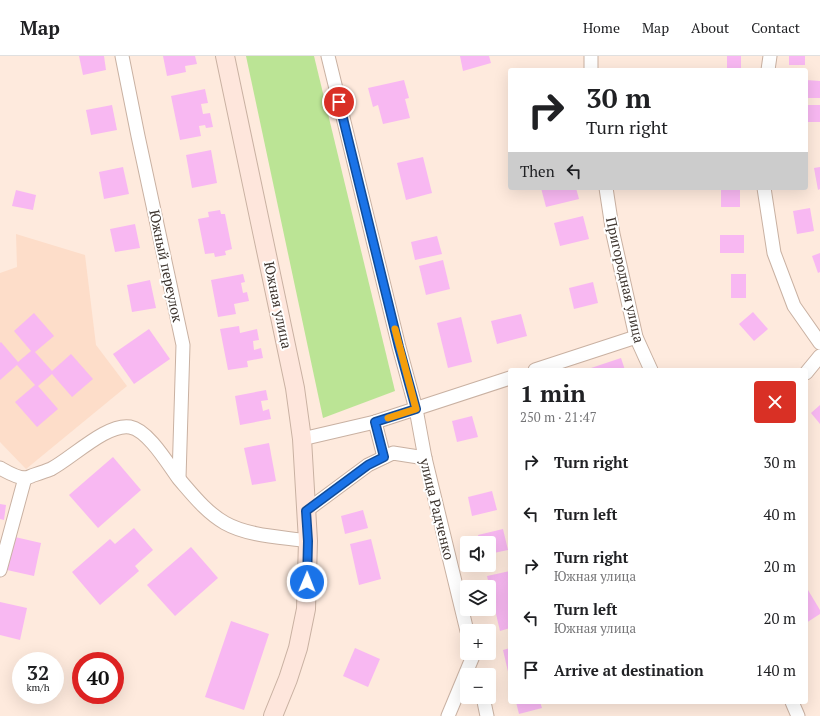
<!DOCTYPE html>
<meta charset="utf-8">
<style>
:root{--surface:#fff;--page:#f2f2f2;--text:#202124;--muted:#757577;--line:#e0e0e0}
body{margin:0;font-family:"PT Serif",serif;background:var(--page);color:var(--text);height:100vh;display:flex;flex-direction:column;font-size:15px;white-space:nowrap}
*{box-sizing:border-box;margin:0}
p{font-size:13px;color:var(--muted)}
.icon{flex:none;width:22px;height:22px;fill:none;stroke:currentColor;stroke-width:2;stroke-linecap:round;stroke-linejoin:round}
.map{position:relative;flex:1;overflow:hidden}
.sheet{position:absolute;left:508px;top:312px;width:300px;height:336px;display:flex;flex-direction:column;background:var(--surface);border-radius:4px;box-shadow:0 4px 16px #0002}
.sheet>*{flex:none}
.top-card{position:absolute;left:508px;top:12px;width:300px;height:122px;border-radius:4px;box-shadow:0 4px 16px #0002;background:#fff;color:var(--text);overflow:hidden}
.controls{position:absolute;left:460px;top:480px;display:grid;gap:8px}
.controls a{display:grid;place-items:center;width:36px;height:36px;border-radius:4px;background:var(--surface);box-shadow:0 4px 16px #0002;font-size:20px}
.speed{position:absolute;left:12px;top:596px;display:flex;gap:8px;font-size:20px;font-weight:700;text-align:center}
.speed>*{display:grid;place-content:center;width:52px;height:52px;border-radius:50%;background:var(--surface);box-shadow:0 4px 16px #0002;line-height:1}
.speed small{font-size:10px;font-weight:400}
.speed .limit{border:6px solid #d22;background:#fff;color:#111}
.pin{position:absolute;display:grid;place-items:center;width:34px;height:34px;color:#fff;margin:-17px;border:2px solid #fff;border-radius:50%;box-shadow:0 1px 4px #0007}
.me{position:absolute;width:44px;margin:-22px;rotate:1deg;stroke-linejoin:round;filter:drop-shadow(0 0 3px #0008)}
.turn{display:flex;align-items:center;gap:14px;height:84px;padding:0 12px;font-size:18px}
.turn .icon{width:52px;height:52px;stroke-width:2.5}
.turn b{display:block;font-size:28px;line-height:34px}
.then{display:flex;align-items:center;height:38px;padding:0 12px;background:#0003;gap:8px;font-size:15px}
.round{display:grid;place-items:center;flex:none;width:42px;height:42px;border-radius:4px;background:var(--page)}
.summary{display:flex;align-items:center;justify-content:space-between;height:68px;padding:0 12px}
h1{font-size:24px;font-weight:600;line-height:30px}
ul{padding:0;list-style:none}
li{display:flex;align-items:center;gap:12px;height:52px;padding:0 12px}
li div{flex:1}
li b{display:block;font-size:15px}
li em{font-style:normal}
header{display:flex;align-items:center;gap:24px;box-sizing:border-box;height:56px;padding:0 20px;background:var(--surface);border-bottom:1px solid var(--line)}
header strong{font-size:19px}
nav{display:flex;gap:22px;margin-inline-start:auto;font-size:14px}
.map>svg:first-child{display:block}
.built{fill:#fdddc9}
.green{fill:#bbe495}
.building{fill:#f8b8f2}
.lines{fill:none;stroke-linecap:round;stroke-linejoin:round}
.street-casing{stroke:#c9b1a2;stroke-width:15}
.secondary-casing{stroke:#c9b1a2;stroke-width:20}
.street{stroke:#fff;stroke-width:13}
.secondary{stroke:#fee6dc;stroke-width:18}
.route-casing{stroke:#114b97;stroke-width:10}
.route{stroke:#1a73e8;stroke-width:7}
.slow{stroke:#f59e0b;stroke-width:7}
.labels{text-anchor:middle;stroke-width:4;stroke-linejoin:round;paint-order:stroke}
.street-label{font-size:14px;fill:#3c332d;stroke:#fff}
</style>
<header>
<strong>Map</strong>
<nav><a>Home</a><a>Map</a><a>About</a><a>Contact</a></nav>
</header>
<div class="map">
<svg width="820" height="660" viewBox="0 0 820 660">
<rect width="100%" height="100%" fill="#feeadd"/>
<polygon class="built" points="16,178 85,199 96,289 127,330 26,413 0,386 0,217 17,211"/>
<polygon class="green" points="246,0 314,0 395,335 323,362"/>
<g class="building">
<polygon points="79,0 104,0 106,14 83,19"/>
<polygon points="163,0 195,0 197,8 185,10 186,16 167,20"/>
<polygon points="460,0 489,0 491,7 463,15"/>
<rect x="727" y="0" width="14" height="14"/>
<rect x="789" y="0" width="16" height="9"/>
<polygon points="404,24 409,42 405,43 410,62 383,68 378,49 373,51 368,32"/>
<polygon points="806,24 820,25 820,42 806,42"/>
<polygon points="205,33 208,47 201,48 203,58 210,57 213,71 206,72 205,69 199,70 201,80 180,84 171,40"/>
<polygon points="112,49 117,74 91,79 86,54"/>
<polygon points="807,49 820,49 820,66 806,66"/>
<polygon points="211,94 217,127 192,132 186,99"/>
<polygon points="423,101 432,137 406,144 397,107"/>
<polygon points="123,111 129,138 104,143 99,116"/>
<polygon points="820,111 820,133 818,134 814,112"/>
<polygon points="541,132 576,132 579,143 546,151"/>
<rect x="721" y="132" width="19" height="19"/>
<polygon points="16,134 36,139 33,154 12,150"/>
<polygon points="810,152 814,175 797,178 793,155"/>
<polygon points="220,154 221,158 225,158 232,193 225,195 226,199 215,201 214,197 205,198 198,163 209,161 208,156"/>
<polygon points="583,160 589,183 560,190 554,167"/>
<polygon points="135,168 140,192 115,196 110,173"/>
<rect x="720" y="179" width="24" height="18"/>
<polygon points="437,180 442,198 415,204 411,186"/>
<polygon points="820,197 820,216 818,217 812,200"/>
<polygon points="443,204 450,233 426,239 419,210"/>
<polygon points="243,218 245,226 241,227 243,237 247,236 249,245 234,248 236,258 218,261 211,224"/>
<rect x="731" y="218" width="15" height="24"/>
<polygon points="150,224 156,252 132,256 127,229"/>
<polygon points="593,226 598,247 574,253 569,232"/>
<polygon points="753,256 768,273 754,285 739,268"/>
<polygon points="34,257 54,280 35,296 52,315 71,298 93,323 72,341 52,318 38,330 58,353 37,371 15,346 35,329 17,309 0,324 0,287 1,286 18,306 31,295 14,275"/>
<polygon points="521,258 527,280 497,288 491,265"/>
<polygon points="461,261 472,306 448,312 437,267"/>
<polygon points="239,270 240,277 257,273 259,284 253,285 254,294 261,292 263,302 247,305 248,311 228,314 220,273"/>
<polygon points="149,273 170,303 134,328 113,298"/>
<polygon points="621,302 625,314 591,314 591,312"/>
<polygon points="266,334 268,344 261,345 263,355 269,353 271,363 240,369 235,340"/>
<polygon points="820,349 820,368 811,357"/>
<polygon points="472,360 478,381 457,386 452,365"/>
<polygon points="269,387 276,425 252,429 244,392"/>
<polygon points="113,401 141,434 98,472 69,439"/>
<polygon points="492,435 497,454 472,460 468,441"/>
<polygon points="0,448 6,449 4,464 0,463"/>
<polygon points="363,454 368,472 345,478 341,460"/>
<polygon points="134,472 153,494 135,510 139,515 100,549 72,516 110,483 115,488"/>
<polygon points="503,473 508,494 489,498 489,487 480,487 478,479"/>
<polygon points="15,481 41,487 34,520 7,514"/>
<polygon points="371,483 381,523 359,529 350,488"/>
<polygon points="191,491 218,522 175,560 147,529"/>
<polygon points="510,515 510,572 500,575 487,520"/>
<polygon points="808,534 820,554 820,558 806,567 806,536"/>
<polygon points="0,546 27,552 20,584 0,579"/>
<polygon points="231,565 269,578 244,654 205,641"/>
<polygon points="355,592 380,603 368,631 343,620"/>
<polygon points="510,592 510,620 509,620 503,594"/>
<polygon points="516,646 540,646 542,652 519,658"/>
</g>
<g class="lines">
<g class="street-casing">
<g id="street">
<polyline points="122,0 138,80 183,289 179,422"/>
<polyline points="328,0 399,291 416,353 425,402 467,575"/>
<polyline points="591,0 591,14"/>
<polyline points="768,14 770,0"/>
<polyline points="606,132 613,178 636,281 651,314"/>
<polyline points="764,132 774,197 794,250 820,287"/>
<polyline points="535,314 636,281"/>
<polyline points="806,317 820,300"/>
<polyline points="375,366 384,401"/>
<polyline points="302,383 375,366 510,322"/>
<path d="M0,412C7,416 17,422 25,422C28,422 31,420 34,419C40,417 46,415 51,413C72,402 107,367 130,371C148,374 168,408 179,423C193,439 206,456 225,467C248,480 281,481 308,485"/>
<polyline points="306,455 368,409 393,397 425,402"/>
<polyline points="0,514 25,422"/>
<polyline points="483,641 487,660"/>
<polyline points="792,646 798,660"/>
<polyline points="448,660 473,600"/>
</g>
</g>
<g class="secondary-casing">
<polyline id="secondary" points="225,0 295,332 302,383 308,485 306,553 298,592 288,623 273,660"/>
</g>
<use href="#street" class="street"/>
<use href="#secondary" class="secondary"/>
</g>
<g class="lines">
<g class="route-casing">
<polyline id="route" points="307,526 308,485 306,455 368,409 384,401 375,366 416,353 399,291 339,46"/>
</g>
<use href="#route" class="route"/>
<polyline class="slow" points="388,362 416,353 395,273"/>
</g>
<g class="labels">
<g class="street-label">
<text transform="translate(166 210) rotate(78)" y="5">Южный переулок</text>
<text transform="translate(625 224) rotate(77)" y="5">Пригородная улица</text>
<text transform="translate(278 249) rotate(78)" y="5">Южная улица</text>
<text transform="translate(437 453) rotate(76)" y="5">улица Радченко</text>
</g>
</g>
</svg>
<div class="controls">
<a><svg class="icon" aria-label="sound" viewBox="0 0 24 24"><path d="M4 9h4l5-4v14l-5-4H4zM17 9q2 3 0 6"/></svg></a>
<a><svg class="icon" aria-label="layers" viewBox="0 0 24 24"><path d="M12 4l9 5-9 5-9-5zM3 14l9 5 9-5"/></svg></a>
<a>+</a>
<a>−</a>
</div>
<div class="speed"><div>32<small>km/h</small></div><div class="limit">40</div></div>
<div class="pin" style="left:339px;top:46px;background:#d93025"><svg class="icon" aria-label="arrive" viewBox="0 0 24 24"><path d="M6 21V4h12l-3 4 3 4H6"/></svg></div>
<svg class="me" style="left:307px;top:526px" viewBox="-20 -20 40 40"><circle r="17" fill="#1a73e8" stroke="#fff" stroke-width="3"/><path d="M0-11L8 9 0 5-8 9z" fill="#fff"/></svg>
<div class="top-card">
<div class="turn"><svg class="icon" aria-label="right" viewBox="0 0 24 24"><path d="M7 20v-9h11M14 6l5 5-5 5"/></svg><div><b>30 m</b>Turn right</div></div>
<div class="then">Then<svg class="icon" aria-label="left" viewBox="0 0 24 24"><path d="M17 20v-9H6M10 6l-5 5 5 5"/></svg></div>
</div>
<section class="sheet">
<div class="summary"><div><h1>1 min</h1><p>250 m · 21:47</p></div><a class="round" style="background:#d93025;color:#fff"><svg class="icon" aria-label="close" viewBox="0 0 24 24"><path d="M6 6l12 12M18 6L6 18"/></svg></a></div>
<ul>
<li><svg class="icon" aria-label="right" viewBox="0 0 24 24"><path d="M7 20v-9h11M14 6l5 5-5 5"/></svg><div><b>Turn right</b></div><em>30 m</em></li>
<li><svg class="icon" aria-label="left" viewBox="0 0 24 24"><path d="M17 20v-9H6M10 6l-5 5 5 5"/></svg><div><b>Turn left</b></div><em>40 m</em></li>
<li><svg class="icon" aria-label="right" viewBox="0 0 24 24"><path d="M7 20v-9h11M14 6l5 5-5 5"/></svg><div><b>Turn right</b><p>Южная улица</p></div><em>20 m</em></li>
<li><svg class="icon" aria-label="left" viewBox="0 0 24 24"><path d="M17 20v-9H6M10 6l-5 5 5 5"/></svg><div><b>Turn left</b><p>Южная улица</p></div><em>20 m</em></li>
<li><svg class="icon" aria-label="arrive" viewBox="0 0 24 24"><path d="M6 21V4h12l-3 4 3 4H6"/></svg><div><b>Arrive at destination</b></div><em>140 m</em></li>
</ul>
</section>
</div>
